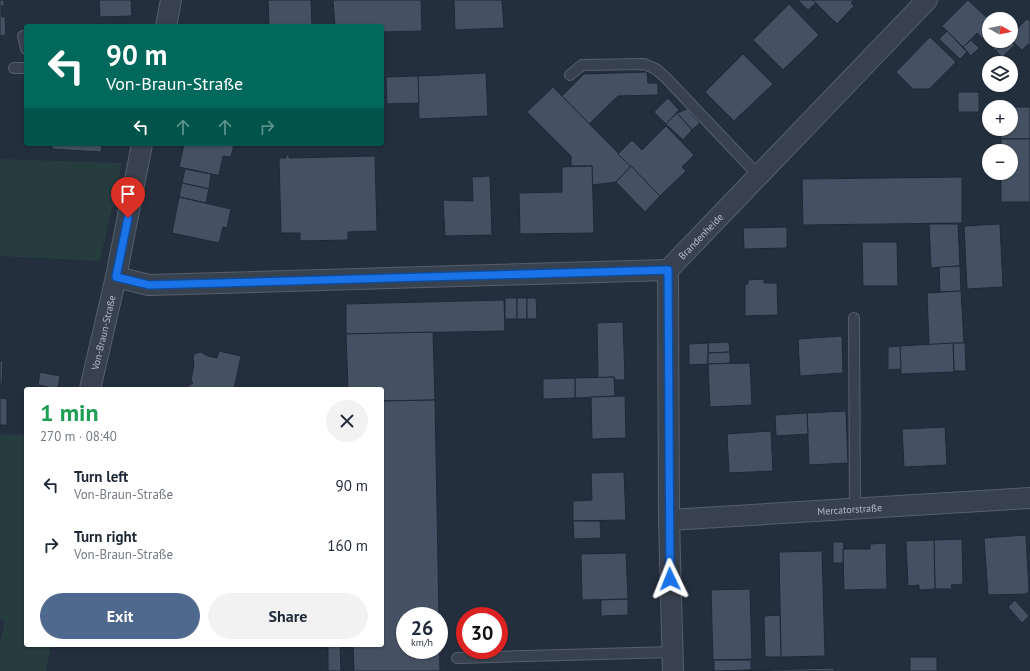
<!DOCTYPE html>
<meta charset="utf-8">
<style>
:root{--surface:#fff;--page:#f2f2f3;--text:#1f2937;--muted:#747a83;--accent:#4f688e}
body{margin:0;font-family:"PT Sans",sans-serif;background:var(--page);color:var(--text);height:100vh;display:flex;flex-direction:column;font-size:15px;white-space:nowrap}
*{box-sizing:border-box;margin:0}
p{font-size:13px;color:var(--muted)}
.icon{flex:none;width:22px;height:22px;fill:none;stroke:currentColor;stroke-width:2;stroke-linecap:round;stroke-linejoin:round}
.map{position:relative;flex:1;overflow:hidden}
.side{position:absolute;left:24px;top:387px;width:360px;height:260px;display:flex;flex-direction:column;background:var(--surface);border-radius:4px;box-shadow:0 1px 3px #0004}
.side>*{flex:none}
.top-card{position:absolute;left:24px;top:24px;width:360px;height:122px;border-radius:4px;box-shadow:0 1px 3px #0004;background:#00695c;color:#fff;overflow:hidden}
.needle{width:26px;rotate:98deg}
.tools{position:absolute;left:982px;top:12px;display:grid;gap:8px}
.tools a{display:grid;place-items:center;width:36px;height:36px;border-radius:50%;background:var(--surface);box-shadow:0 1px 3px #0004;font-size:20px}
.speed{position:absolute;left:396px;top:607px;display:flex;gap:8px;font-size:20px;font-weight:700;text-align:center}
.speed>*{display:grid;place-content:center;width:52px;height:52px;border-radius:50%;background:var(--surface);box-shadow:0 1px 3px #0004;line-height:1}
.speed small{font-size:10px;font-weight:400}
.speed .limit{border:6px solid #d22;background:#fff;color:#111}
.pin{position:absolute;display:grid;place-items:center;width:34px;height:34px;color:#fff;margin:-41px -17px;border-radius:50% 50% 50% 0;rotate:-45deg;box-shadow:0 0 4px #0007}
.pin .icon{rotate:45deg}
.me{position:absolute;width:44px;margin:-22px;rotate:358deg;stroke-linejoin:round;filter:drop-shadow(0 0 3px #0008)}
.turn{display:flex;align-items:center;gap:14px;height:84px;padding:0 16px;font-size:18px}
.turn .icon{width:52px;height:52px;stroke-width:2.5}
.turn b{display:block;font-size:28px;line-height:34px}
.lanes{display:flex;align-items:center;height:38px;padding:0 16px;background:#0003;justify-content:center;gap:20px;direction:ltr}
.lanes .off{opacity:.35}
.round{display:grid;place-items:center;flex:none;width:42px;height:42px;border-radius:21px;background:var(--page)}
.overview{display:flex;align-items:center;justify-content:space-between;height:68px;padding:0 16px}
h1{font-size:24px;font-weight:700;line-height:30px;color:#1e9e55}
.primary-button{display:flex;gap:8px;margin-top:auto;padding:8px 16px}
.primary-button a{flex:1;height:46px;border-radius:24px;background:var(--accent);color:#fff;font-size:16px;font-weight:700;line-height:46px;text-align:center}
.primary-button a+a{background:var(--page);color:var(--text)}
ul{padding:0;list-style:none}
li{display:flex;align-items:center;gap:12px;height:60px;padding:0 16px}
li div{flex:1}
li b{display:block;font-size:15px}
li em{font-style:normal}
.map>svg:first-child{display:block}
.green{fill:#263c3f}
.building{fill:#455162;stroke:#1f2835;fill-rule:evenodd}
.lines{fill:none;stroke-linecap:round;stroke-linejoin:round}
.lane-casing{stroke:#565f6c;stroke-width:12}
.street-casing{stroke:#565f6c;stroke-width:22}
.lane{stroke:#38414e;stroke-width:10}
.street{stroke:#38414e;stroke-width:20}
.route-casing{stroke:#114b97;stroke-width:10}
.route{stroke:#1a73e8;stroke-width:7}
.labels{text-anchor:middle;stroke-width:4;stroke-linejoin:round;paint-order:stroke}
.street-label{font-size:10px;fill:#b4bcc9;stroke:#1d2633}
</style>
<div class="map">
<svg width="1030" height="671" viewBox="0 0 1030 671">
<rect width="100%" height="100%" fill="#242f3e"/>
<g class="green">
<polygon points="0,159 122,163 100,261 0,256"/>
<polygon points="0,434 26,435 26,645 51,645 46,671 0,671 0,643 5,621 0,619"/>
</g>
<g class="building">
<polygon points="0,0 4,0 4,6 1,6 2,17 5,17 6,35 0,36"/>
<polygon points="99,0 131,0 132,16 100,17"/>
<polygon points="268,0 311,0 312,26 269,26"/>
<polygon points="333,0 421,0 422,31 382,32 382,26 335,26"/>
<polygon points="454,0 502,0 504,28 455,30"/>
<polygon points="798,0 813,0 816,3 808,10"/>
<polygon points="813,0 854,0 851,3 854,6 837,24"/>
<polygon points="968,0 989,20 989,41 1006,41 996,51 977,33 963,47 942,26"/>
<polygon points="789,4 819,35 783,70 753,40"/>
<polygon points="1027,19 1030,21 1030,46 1028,44 1022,50 1011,40 1011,35"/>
<polygon points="947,31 967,52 960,59 939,39"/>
<polygon points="930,37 956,62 929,89 913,89 896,72"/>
<polygon points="971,40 979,48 971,56 963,47"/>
<polygon points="1006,41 1010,41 1015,45 1002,57 996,51"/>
<polygon points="743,54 773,84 734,121 705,92"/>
<polygon points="647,72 648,83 658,83 658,95 618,96 589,124 562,96 584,74"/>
<polygon points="486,73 488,116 419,119 418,76"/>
<polygon points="418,76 419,103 387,104 386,77"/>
<polygon points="553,87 631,166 616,182 592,185 592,166 571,166 571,156 527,112"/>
<rect x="958" y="92" width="21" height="20"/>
<polygon points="668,98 679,110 666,124 654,112"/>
<polygon points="1011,107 1030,107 1030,139 1001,139 1001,129 1011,129"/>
<polygon points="687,109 700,123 692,130 677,113"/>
<polygon points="677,113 692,130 683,140 666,124"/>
<polygon points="666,126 694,155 682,167 686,171 660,196 618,154 632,140 642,150"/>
<polygon points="1001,139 1030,139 1030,202 1001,202 1001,173 1011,173 1011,151 1001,151"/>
<polygon points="52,144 102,144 101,152 52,149"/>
<polygon points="184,144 234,144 231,157 223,156 219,175 221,176 179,167"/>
<polygon points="286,155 289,155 289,158 375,156 377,231 348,232 348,240 300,241 300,233 281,233 279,158 286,158"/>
<polygon points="592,166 594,233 520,234 519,193 562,192 562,167"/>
<polygon points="631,166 660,196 645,212 616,182"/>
<polygon points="185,169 211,174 209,189 182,183"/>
<polygon points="490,176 492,235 445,236 443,200 473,201 472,177"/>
<polygon points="962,177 962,223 803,225 802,179"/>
<polygon points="182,183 209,189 206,203 179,197"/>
<polygon points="179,197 231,209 227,228 223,227 219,243 172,233"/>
<polygon points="929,224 958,224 960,266 931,268"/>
<polygon points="1000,224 1003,287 967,289 964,226"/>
<polygon points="787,227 787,248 744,249 743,228"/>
<polygon points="862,242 897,242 898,286 863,286"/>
<polygon points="960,266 961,291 940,292 939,267"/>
<polygon points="764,279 764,283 777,283 778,315 745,316 745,284 748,284 748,280"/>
<polygon points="961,291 964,343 929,345 927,293"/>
<rect x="505" y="298" width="12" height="21"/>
<rect x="517" y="298" width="10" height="21"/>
<polygon points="527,298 536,298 537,319 527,319"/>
<polygon points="504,300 505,331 346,334 346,304"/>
<polygon points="623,322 625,380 615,380 614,377 598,378 597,323"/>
<polygon points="433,332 435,400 382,401 382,389 348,389 346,334"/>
<polygon points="842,336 843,373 800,376 798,339"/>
<polygon points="729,342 730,352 708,353 708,343"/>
<polygon points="708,343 708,364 689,365 689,344"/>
<polygon points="953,343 965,343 966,371 954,371"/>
<polygon points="953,343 954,372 901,374 900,346"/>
<polygon points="900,346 901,369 888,370 888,347"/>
<polygon points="219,351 241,356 234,389 188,389 187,387 193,383 191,380 194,364 193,358 194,354 201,352 208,356 217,358"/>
<polygon points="730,352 730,363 708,364 708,353"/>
<polygon points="0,361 3,361 2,384 0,384"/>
<polygon points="750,363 752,405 710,407 708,364"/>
<polygon points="40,372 60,376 58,389 38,385"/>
<polygon points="614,377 615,396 575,398 575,378"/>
<polygon points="575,378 575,398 543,399 543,379"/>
<polygon points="625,396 626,438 592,439 591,397"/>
<polygon points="0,398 7,399 7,425 0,425"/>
<path d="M435,400L440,671H354L353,645H382V401ZM405,616H439V650H405Z"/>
<polygon points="846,411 848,463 809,465 807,413"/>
<polygon points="807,413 808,434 776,436 775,415"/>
<polygon points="945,427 947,465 904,467 902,429"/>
<polygon points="771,431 773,471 729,473 727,434"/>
<polygon points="624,472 626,520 573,521 573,501 592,500 591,473"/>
<polygon points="573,521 600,521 601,538 574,539"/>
<polygon points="1026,535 1029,591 1026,594 988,595 984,538"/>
<polygon points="962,539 963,584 951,585 952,589 935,589 934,540"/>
<polygon points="934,540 935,589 919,590 919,585 908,586 906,541"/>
<polygon points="833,542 844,542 843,563 833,563"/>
<polygon points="886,543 887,589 844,590 843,549 870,549 870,544"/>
<polygon points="822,551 825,656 781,657 779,552"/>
<polygon points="626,553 628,599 582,600 581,554"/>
<polygon points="750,589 752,659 713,660 711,590"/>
<polygon points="628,599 628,615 601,616 601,600"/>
<polygon points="1015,600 1029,616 1022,623 1008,607"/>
<polygon points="780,615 781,657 765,657 764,616"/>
<polygon points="328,645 340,645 341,671 328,671"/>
<rect x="910" y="657" width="27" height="14"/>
<polygon points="714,660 751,660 751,670 714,671"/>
<polygon points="834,668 834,671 768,671 768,670"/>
<polygon points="566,670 566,671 514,671"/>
<rect x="745" y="670" width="23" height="1"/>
</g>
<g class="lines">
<g class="lane-casing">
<g id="lane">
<polyline points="23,36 26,49"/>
<polyline points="14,68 26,68"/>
<polyline points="570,75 582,65 644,64 656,69 666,78 759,176"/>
<polyline points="854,318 855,508"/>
<polyline points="457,658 672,652"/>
</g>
</g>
<g class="street-casing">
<g id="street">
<polyline points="166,26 171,0"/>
<polyline points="142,144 116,277 149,285 668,270"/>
<path id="s1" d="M90,389L116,277"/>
<path id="s2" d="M669,520L1030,498"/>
<path id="s3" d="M673,671L669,520L668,270L927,0"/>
</g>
</g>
<use href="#lane" class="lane"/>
<use href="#street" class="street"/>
</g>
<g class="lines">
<g class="route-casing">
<polyline id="route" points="128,218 116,277 149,285 668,270 670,579"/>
</g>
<use href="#route" class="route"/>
</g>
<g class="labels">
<g class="street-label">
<text dy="4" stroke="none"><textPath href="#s3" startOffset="448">Brandenheide</textPath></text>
<text dy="4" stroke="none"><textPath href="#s1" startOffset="58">Von-Braun-Straße</textPath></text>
<text dy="4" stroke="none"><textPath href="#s2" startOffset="181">Mercatorstraße</textPath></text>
</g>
</g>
</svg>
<div class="tools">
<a><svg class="needle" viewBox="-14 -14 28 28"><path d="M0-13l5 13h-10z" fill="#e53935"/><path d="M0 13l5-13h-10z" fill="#747a83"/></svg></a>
<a><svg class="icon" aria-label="layers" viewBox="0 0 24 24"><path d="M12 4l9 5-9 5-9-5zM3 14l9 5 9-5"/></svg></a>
<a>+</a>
<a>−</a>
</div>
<div class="speed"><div>26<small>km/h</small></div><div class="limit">30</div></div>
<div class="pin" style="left:128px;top:218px;background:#d93025"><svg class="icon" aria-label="arrive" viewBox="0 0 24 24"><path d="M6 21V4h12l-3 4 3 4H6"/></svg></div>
<svg class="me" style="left:670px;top:579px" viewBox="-20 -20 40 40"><path d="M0-17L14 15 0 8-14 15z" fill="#1a73e8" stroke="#fff" stroke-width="4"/></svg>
<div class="top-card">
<div class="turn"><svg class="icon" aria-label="left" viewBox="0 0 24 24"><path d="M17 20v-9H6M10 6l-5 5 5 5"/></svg><div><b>90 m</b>Von-Braun-Straße</div></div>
<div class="lanes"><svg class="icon" aria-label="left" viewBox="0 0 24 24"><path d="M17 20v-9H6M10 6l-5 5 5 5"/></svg><svg class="icon off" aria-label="ahead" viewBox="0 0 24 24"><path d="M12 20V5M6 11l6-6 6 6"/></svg><svg class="icon off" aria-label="ahead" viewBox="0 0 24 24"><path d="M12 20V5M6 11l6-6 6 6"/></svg><svg class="icon off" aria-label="right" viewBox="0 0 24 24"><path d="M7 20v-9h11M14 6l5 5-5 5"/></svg></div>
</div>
<section class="side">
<div class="overview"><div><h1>1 min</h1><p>270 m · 08:40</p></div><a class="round"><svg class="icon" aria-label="close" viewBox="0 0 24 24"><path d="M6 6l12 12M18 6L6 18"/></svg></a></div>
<ul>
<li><svg class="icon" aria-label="left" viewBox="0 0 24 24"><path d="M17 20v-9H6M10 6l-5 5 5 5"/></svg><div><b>Turn left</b><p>Von-Braun-Straße</p></div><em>90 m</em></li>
<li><svg class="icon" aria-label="right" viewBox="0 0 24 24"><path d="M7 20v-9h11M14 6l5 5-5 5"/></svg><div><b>Turn right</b><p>Von-Braun-Straße</p></div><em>160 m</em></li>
</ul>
<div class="primary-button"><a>Exit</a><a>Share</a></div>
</section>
</div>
